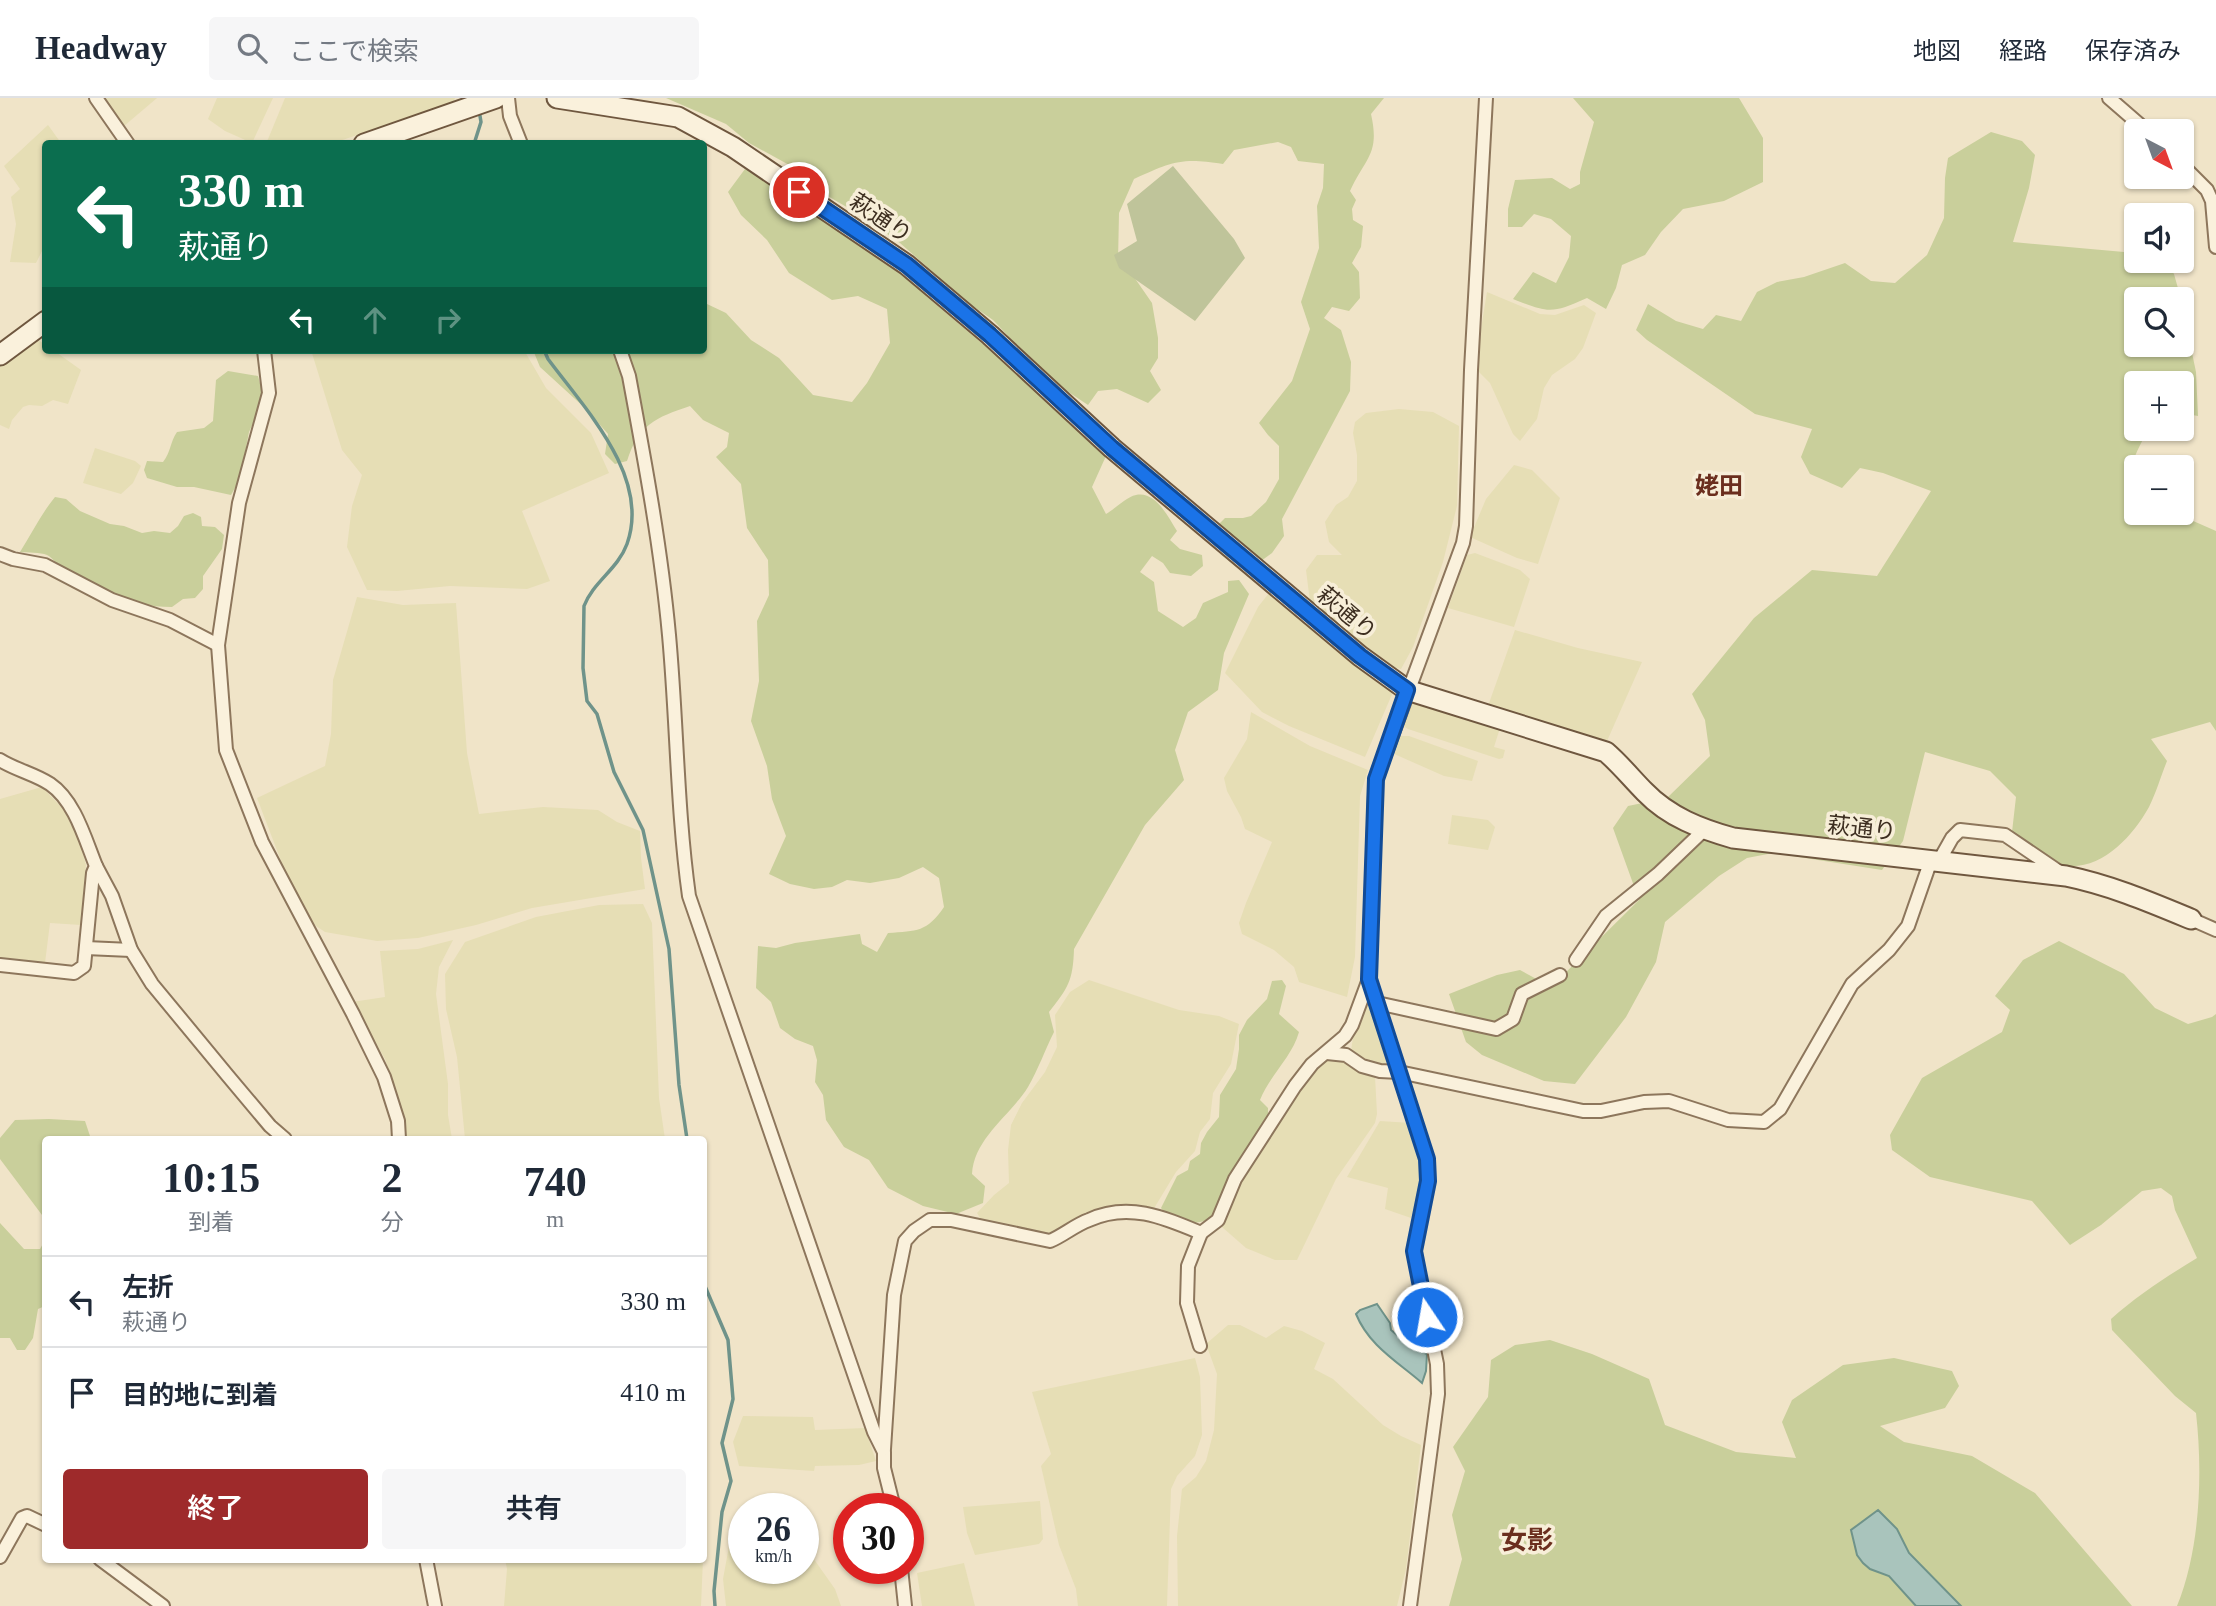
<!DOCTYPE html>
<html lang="ja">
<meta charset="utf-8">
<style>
:root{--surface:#fff;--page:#f6f6f7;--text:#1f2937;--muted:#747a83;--line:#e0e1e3;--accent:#9e2a2b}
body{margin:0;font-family:"Times New Roman","Noto Sans JP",serif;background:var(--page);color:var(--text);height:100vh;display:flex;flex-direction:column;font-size:26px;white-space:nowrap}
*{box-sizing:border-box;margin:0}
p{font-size:23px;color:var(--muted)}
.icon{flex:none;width:38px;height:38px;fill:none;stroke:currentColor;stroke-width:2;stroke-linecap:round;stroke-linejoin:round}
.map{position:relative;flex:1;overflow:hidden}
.drawer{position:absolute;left:42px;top:1038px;width:665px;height:427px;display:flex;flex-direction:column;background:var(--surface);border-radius:7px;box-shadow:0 2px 5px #0004}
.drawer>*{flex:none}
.banner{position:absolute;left:42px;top:42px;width:665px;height:214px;border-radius:7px;box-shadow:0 2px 5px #0004;background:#0b6e4f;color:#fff;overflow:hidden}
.needle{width:46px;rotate:139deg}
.controls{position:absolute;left:2124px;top:21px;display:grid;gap:14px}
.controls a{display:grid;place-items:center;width:70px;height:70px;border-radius:7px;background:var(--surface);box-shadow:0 2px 5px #0004;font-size:35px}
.speed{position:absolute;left:728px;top:1395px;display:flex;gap:14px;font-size:35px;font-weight:700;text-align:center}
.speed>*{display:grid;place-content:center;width:91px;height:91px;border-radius:50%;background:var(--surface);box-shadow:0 2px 5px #0004;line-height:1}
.speed small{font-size:18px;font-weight:400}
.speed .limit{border:10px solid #d22;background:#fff;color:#111}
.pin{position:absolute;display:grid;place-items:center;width:60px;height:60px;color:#fff;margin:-30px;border:4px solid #fff;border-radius:50%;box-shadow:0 2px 7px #0007}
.me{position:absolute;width:77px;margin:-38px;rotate:348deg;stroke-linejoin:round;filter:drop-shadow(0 0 5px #0008)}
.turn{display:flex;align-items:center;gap:24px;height:147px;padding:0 21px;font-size:32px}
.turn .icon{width:91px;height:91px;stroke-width:2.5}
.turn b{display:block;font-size:49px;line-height:60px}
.lanes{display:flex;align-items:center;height:66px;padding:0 21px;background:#0003;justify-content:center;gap:35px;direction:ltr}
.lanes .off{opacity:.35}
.eta{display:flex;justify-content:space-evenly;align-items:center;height:119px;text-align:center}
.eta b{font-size:42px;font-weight:600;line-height:49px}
.action{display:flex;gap:14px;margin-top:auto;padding:14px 21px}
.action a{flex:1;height:80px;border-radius:7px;background:var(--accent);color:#fff;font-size:28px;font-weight:600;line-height:80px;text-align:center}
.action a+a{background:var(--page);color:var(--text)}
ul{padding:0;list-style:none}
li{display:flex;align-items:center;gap:21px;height:91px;padding:0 21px;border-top:2px solid var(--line)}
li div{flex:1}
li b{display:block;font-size:26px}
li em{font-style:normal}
header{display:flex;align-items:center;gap:42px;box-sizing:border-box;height:98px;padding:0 35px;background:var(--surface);border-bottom:2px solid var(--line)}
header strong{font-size:33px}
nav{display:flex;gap:38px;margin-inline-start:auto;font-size:24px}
.search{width:490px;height:63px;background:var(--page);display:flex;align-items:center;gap:18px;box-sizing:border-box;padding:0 24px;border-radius:7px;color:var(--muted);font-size:26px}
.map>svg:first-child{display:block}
.farmland{fill:#e6deb5}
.green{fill:#c9cf9b}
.cemetery{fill:#bfc49a}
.water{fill:#a9c4bc;stroke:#6f938a;stroke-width:2}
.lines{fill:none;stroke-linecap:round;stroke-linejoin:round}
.stream{stroke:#6f938a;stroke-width:3.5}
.street-casing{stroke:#8d765c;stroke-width:16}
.secondary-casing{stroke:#6f573f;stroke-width:23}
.street{stroke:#faf1dc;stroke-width:12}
.secondary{stroke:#faf1dc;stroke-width:19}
.route-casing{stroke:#114b97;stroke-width:18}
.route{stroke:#1a73e8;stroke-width:12}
.labels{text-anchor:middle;stroke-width:7;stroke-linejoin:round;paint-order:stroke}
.street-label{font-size:23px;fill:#3d2e20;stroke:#f7eed8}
.neighbourhood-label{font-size:24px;font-weight:bold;fill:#6b2e1e;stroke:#f7eed8}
.quarter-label{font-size:26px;font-weight:bold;fill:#6b2e1e;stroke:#f7eed8}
</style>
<header>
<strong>Headway</strong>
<div class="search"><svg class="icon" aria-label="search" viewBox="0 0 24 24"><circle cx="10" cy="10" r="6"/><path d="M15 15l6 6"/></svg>ここで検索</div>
<nav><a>地図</a><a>経路</a><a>保存済み</a></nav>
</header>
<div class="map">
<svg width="2216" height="1508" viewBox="0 0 2216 1508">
<rect width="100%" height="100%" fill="#f0e4c8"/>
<g class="farmland">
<polygon points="103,0 157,0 124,28"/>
<polygon points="217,0 273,0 252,45 225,33 208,21"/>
<polygon points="285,0 455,0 453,6 333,45 266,46"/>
<polygon points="48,27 61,45 46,46 45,147 36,165 10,164 16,126 11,99 20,91 4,68"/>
<polygon points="1487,194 1540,216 1555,217 1584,207 1596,215 1583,250 1575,261 1552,277 1544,290 1537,321 1520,343 1513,336 1490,285 1479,274 1478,249"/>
<polygon points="36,240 45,247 46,252 53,252 81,272 68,306 53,302 42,308 29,307 23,309 12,322 9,331 0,327 0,267"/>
<polygon points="311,252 524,252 546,290 591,335 609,375 522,413 550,483 527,491 450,488 397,493 367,492 347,449 352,408 362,377 342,352"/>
<polygon points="1399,311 1433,314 1459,328 1457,408 1443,464 1413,549 1401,571 1392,569 1310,504 1306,472 1317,457 1342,457 1329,444 1325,424 1336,407 1348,399 1357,383 1357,357 1353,335 1355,324 1366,315"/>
<polygon points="95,350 135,363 141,368 133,385 121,396 83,385"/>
<polygon points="1514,367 1532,372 1560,400 1538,466 1517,460 1470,439 1486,401"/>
<polygon points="1475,455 1520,472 1530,481 1514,529 1448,510 1467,457"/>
<polygon points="1269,495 1366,576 1393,594 1365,659 1289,628 1262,614 1225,575 1258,509"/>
<polygon points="357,499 403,507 456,505 467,655 479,716 543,709 598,712 617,724 640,733 641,760 645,791 532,810 476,827 418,840 377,843 325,834 313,826 283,768 257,700 325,668 331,636 333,582"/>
<polygon points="1515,532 1578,550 1642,564 1607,643 1488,608"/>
<polygon points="1414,604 1500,630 1494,649 1505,652 1503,660 1499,661 1408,631 1402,627 1409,608"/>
<polygon points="1251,614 1310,648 1368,672 1360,698 1355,859 1347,899 1299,884 1294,869 1274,852 1242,836 1239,825 1246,805 1272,744 1245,731 1241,719 1227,693 1224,680 1247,641"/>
<polygon points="1399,638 1409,638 1478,663 1472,683 1444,678 1392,655"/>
<polygon points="42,689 64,712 81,747 86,767 81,827 50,825 45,865 0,862 0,701"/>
<polygon points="1452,717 1488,722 1495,729 1488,752 1448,746"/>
<polygon points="643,806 652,825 659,1000 665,1041 465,1041 457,959 446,911 445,876 465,844 536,819 599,807"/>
<polygon points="453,842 439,869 436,896 448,986 448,1017 452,1041 404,1041 401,1010 385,961 352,904 385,899 380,853 418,851"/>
<polygon points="1089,882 1179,912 1219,918 1239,926 1231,966 1213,995 1210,1021 1200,1034 1195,1053 1176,1074 1153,1112 1126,1108 1102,1110 1053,1136 1037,1137 982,1123 977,1115 994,1097 1009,1085 1008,1052 1011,1027 1022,1005 1045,974 1057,949 1055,917 1070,894"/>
<polygon points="1366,903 1370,905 1389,965 1385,967 1356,958 1351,952 1355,928"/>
<polygon points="1329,960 1341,961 1375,978 1377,1016 1375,1025 1336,1081 1297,1162 1275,1162 1246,1150 1222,1129 1239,1085 1294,1001 1315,974"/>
<polygon points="1380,1023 1411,1025 1419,1053 1420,1077 1419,1092 1411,1120 1385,1111 1388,1090 1347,1079"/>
<polygon points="1228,1227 1240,1227 1266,1240 1284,1228 1302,1233 1325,1245 1314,1271 1333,1281 1383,1327 1401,1338 1421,1347 1406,1471 1397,1508 1178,1508 1177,1438 1182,1391 1196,1379 1206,1363 1214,1332 1217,1276 1206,1246"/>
<polygon points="1195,1260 1200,1279 1202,1337 1195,1358 1177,1378 1171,1391 1167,1508 1078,1508 1076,1491 1059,1447 1041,1368 1051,1356 1032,1294"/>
<polygon points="743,1318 813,1319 815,1332 865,1330 876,1363 859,1367 815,1368 814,1373 739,1368 733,1344"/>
<polygon points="1040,1403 1043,1441 1039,1446 975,1457 967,1435 963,1409"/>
<polygon points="803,1432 811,1457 835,1491 841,1508 726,1508 723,1481 731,1437 744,1436 744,1470 803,1470"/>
<polygon points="505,1461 703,1461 701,1508 504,1508 507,1471"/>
<polygon points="964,1465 975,1508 922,1508 917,1475"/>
</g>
<g class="green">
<path d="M666,0H1384L1371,16C1380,56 1366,59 1350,93L1356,102L1352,111L1353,122L1363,128L1361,149L1352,165L1359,174L1360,200L1349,213L1332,209L1324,220L1341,232L1351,264L1350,293L1282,421L1284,438L1272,455L1261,463L1216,429L1225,420H1243L1251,418L1266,404L1279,381V348L1268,337L1259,325L1292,283L1310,231L1301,204L1319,150L1317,108L1323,90L1324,66L1298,63L1291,49L1278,44L1234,52L1223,66C1181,59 1171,64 1134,81L1119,115L1118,164L1134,179L1152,205L1158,240V260L1150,273L1161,292L1148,305L1117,291L1098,293L1088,307L1049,281L993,222L967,204L900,145L862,118L826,97L791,68L749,45L726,26Z"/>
<path d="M1573,0H1739L1763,40V84L1724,103L1683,111L1661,134L1645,157L1622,167L1616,190L1606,211L1587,200C1551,216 1549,215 1513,201L1533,174L1556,185L1569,159L1571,138L1551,121L1534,116L1522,129H1508V111L1515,82L1552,80L1570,91L1580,86V74L1594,24Z"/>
<path d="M1991,34L2022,43L2035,57L2029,90L2013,144L2124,154L2137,152V163H2165L2174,176L2181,201H2137V247H2182V207L2196,274L2198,318L2182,315V285H2137V331H2148C2140,349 2121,376 2137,393V415H2175L2216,433V633L2210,624L2151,641L2167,663C2161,678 2156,695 2149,709C2130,743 2093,781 2051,764C2037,758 2024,743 2012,734L2016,699L1990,673L1925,654L1903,743L1882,772L1773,755L1747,760L1719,778L1665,824L1656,864L1626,919L1575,986L1544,983L1482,957L1466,944L1449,896L1497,877L1520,872L1551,889L1639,802L1613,730L1628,708L1667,700L1710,658L1705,622L1692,596L1754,520L1812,472L1877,478L1931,393L1883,375L1860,370L1842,390L1810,376L1801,359L1812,331L1755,316L1647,242L1636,232L1648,206L1676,223L1703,231L1716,217L1741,223L1757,194L1777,184L1804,179L1845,165L1871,183L1895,185L1927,157L1944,120L1945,80L1948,60Z"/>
<path d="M745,71L772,83L903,174L926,198L1023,280L1106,358L1092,389L1106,416C1115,411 1126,399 1136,397C1156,393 1168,419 1177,433L1170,442L1180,451L1202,457L1203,468L1191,478L1170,475L1163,465L1152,458L1140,474L1154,484L1158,513L1183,529L1196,520L1203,505L1228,494V483L1239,482L1249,496L1224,555L1218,592L1188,614L1175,652L1184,682L1145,727L1074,851C1073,883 1068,890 1049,914L1054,934C1045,952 1038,972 1028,989C1010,1018 974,1040 972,1076L985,1088L983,1105L956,1116L923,1108L888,1090L869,1062L844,1049L826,1022L823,997L815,984L817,962L813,948L795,941L780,930L771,904L756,890L758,848L776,850L795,845L860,836L862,846L877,854L888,835C917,833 927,834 944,809L939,780L923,769L899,780L870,785L847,782L832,789L814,791L790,786L769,776L786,738L772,701L767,668L751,623L759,583L757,523L769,497L768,462L747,430L741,386L716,359L727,349L729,335L703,322L690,308C655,320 639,326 627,363L615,366L605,356L608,336L586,311L540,269L533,252H704V207L707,206L726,215L751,242L779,260L813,297L852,304L867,285L890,245L887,211L858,198L832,202L789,175L767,142L741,117L728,94Z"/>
<path d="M228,273L258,278L263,296L259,312L249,334L240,381L231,397L194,389H177L147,380L144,372L147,363L163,364C171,354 170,344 177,334L204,330L213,323L216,282Z"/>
<path d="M55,399L66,401L80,413L110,426L124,428L142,435L154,433L170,435L178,428L184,418L193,415L201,419L202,428L215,429L224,437L222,451L203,478V491L195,500L183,501L172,509C127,509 103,490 64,471C58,468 53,460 47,457C40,454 28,455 20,454C32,435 41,416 55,399Z"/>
<path d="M2059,843L2124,876L2155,910L2188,926L2212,919L2216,916V1508H2177C2200,1452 2203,1376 2196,1315L2175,1298L2112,1232L2111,1221C2138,1197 2166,1179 2197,1160L2175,1112L2172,1098L2161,1090L2142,1093L2101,1127L2070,1147L2032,1103L1930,1079L1892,1052L1890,1037L1922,980L2002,934L2010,912L1995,898L2023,862Z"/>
<path d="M1282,882L1286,888L1279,916L1299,934C1292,959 1270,977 1260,1002L1268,1010V1016L1248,1048L1214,1118C1198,1130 1172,1125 1161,1110L1177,1078L1188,1072L1190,1063L1200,1056L1201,1045L1207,1034L1219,1019L1220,997L1236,971L1239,951V937L1247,922L1267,901L1272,883Z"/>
<polygon points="49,1021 85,1023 91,1041 46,1041 45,1121 0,1061 0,1040 15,1022"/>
<polygon points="0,1125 24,1151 40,1151 45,1142 45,1208 38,1211 33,1240 25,1252 17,1252 10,1240 0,1240"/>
<polygon points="1550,1242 1592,1256 1649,1281 1665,1327 1736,1354 1796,1360 1782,1324 1792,1302 1843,1267 1894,1260 1952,1273 1959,1288 1945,1310 1880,1328 1904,1344 1972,1358 2035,1395 2132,1508 1449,1508 1462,1461 1452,1417 1465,1373 1453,1349 1488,1299 1491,1262 1515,1247"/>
</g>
<polygon class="cemetery" points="1173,68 1234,141 1245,160 1195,223 1119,170 1114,157 1137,143 1127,106"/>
<g class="water">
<path d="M1377,1206L1390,1225L1391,1232L1403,1242L1410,1243L1414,1251L1427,1256L1426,1273L1422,1285C1398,1264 1369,1248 1356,1216L1360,1212Z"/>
<polygon points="1878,1412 1897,1431 1909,1455 1961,1508 1916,1508 1889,1478 1870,1471 1863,1465 1857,1457 1851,1432"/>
</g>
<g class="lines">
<g class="stream">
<polyline points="474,46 481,24 479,12"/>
<path d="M544,252L548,261C585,311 651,379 627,446C618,471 593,484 584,508L583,570L587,603L597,616L614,674L643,732L669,851L679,987L687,1041"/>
<polyline points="704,1186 728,1242 733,1301 722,1345 731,1383 722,1414 714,1493 715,1508"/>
</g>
<g class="street-casing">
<g id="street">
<polyline points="96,0 128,46"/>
<polyline points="508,0 510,18 521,46"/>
<polyline points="2109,0 2147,33"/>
<polyline points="2182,67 2207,92 2212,103 2216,149"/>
<polyline points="264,252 269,295 239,405 218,547 226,652 262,744 353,916 384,979 398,1023 399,1041"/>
<path d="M620,252L629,278C645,364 661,450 669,537C677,624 677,712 689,798L874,1334L884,1354V1370L894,1410"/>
<polyline points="0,456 13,461 45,467 112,502 170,522 218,547"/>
<path d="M0,662C16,672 35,676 50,686C75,703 85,741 96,768L93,775L84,868L74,875L0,867"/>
<polyline points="1939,763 1952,740 1960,732 2005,737 2061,775"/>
<polyline points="96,768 112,798 131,852 152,886 228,978 270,1028 285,1041"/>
<polyline points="2191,821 2216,832"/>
<polyline points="86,850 131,852"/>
<polyline points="1576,862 1606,818 1658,776 1704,732"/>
<polyline points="1377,905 1496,931 1513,921 1522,896 1560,877"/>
<polyline points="1327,955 1346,957 1362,968 1380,973 1399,974 1583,1013 1601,1013 1644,1004 1669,1003 1728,1022 1764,1024 1780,1011 1852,886 1889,852 1908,828 1931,762"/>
<polyline points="1200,1248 1187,1205 1188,1168 1201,1135"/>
<path d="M884,1351L894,1197L905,1143L914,1133L930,1122H951L1050,1143C1064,1137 1075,1127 1089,1122C1128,1104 1163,1119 1201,1135L1218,1122L1235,1081L1295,988L1312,966L1345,938L1352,927L1369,881"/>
<polyline points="0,1459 22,1420 27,1418 46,1427"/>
<polyline points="100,1461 163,1508"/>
<polyline points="426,1461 435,1508"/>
<polyline points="901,1470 905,1508"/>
<polyline points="1410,1508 1438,1296 1437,1266 1414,1153 1428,1083 1427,1061 1369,881 1375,697 1376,681 1463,445 1466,428 1471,272 1486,0"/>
</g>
</g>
<g class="secondary-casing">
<g id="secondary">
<path d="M557,0L678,19L733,49L907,167L990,237L1112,350L1360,558L1407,592L1606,654C1621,667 1632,681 1645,694C1669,719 1701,731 1733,740L2066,778C2110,787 2150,804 2191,821"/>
<polyline points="364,46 496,0"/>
<polyline points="0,257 46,223"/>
</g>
</g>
<use href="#street" class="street"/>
<use href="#secondary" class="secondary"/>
</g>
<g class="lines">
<g class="route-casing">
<polyline id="route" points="799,94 907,167 990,237 1112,350 1360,558 1407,592 1376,681 1369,881 1427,1061 1428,1083 1414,1153 1427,1219"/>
</g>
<use href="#route" class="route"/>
</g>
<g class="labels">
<g class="street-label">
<text transform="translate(881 120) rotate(34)" y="8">萩通り</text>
<text transform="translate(1347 515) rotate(40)" y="8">萩通り</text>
<text transform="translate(1862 730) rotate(6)" y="8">萩通り</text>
</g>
<g class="neighbourhood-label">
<text x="1719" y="396">姥田</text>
</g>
<g class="quarter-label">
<text x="1527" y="1451">女影</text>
</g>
</g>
</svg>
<div class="controls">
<a><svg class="needle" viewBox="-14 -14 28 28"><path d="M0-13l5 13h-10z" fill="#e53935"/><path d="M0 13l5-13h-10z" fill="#747a83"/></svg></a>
<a><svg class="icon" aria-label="sound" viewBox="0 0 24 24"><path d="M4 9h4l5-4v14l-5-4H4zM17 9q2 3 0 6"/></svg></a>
<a><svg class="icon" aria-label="search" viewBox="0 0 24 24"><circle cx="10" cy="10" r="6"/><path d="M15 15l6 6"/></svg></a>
<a>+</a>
<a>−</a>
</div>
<div class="speed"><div>26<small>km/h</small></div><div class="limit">30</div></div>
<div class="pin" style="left:799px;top:94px;background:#d93025"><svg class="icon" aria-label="arrive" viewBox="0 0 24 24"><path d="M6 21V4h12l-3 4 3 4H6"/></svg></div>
<svg class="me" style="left:1427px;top:1219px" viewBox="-20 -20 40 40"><circle r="17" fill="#1a73e8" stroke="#fff" stroke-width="3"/><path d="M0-11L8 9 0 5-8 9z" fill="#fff"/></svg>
<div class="banner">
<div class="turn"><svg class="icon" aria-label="left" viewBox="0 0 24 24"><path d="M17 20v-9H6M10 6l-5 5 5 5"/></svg><div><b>330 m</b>萩通り</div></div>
<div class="lanes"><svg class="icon" aria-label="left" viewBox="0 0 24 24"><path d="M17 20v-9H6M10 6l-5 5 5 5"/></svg><svg class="icon off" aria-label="ahead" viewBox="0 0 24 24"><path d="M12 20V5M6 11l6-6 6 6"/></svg><svg class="icon off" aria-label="right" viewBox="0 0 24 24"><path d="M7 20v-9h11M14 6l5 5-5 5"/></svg></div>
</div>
<section class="drawer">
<div class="eta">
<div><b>10:15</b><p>到着</p></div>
<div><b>2</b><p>分</p></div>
<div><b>740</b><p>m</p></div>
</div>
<ul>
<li><svg class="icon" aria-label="left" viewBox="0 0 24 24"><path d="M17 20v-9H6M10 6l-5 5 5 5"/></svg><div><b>左折</b><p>萩通り</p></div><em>330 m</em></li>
<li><svg class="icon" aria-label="arrive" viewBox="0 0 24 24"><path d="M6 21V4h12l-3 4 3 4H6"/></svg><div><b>目的地に到着</b></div><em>410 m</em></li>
</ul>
<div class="action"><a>終了</a><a>共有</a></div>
</section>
</div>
